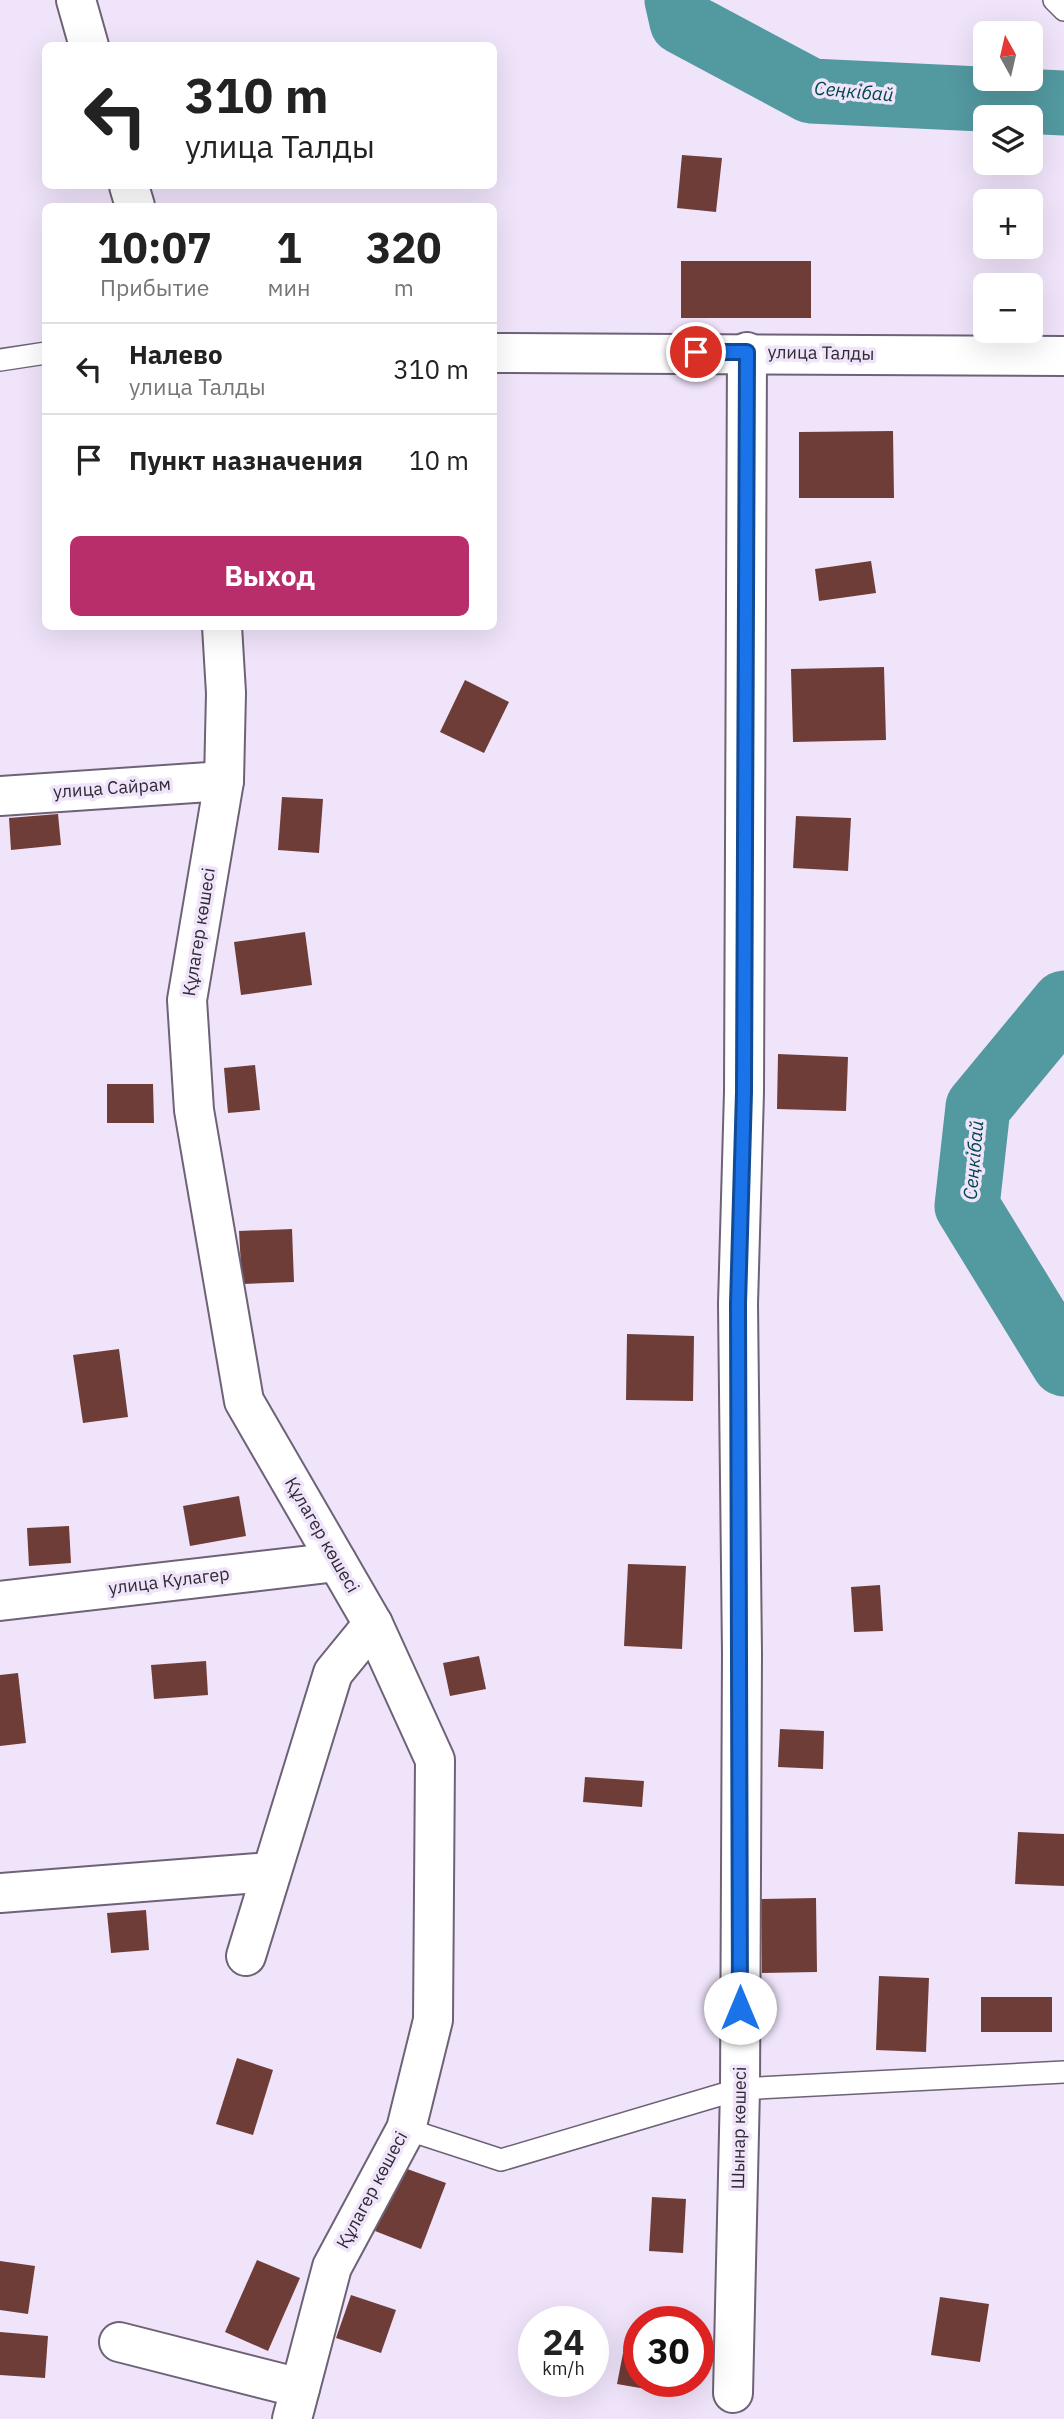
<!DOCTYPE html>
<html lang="ru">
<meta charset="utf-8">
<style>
:root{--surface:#fff;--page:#f2f2f2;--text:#222;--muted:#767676;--line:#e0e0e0;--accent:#b82e6a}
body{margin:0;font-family:"IBM Plex Sans",sans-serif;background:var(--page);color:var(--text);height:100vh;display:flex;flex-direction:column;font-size:26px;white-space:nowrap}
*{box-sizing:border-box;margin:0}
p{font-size:23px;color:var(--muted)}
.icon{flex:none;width:38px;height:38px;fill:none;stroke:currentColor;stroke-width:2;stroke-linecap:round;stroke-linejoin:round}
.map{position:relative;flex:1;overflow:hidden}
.sheet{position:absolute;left:42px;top:203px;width:455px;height:427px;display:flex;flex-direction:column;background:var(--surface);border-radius:10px;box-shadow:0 7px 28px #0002}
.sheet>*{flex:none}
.guide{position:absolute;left:42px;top:42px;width:455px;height:147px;border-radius:10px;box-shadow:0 7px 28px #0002;background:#fff;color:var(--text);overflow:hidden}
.needle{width:46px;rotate:352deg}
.buttons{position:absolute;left:973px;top:21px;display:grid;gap:14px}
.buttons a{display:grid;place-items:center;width:70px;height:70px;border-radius:10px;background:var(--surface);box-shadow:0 7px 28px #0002;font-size:35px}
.speed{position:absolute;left:518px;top:2306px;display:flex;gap:14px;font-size:35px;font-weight:700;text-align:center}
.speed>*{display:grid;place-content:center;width:91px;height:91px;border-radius:50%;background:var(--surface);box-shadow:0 7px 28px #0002;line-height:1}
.speed small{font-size:18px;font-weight:400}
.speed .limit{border:10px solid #d22;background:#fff;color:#111}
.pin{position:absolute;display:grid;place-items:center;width:60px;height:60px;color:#fff;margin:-30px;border:4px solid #fff;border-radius:50%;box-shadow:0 2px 7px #0007}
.me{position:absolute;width:77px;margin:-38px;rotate:0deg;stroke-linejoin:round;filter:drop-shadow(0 0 5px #0008)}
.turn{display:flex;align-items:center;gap:24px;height:147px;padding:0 28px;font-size:32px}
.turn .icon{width:91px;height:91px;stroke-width:2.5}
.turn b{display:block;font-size:49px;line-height:60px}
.eta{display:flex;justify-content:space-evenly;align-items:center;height:119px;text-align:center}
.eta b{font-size:42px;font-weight:700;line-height:49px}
.cta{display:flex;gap:14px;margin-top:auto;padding:14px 28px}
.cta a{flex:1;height:80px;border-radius:10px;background:var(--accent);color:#fff;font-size:28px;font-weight:700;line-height:80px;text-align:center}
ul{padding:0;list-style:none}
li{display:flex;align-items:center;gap:21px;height:91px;padding:0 28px;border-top:2px solid var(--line)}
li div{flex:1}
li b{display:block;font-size:26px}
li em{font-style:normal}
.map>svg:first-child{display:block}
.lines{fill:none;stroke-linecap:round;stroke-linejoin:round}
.river{stroke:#5399a0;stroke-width:65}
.building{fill:#6f3d37}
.lane-casing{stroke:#6d6276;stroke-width:24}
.street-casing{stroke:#6d6276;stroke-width:42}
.lane{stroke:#fff;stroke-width:21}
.street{stroke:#fff;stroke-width:38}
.route-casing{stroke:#114b97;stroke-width:18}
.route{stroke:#1a73e8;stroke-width:12}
.labels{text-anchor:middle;stroke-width:7;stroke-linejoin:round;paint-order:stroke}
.street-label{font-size:18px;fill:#2f2a33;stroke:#f0e4fb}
.water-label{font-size:19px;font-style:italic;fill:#02474d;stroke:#f0e4fb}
</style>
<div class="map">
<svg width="1064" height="2419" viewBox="0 0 1064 2419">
<rect width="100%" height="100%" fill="#f0e4fb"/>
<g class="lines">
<g class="river">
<polyline points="677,0 682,22 811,91 1064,103"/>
<polyline points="1064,1003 978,1107 967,1206 1064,1364"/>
</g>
</g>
<g class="building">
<polygon points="682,155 722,158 716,212 677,208"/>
<rect x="681" y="261" width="130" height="57"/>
<polygon points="893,431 894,498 799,498 799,432"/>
<polygon points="871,561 876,593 819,601 815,569"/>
<polygon points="884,667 886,740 793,742 791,669"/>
<polygon points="465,680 509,702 484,753 440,732"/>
<polygon points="282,797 323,799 319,853 278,850"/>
<polygon points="58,814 61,845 11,850 9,818"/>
<polygon points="796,816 851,818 848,871 793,868"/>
<polygon points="305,932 312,985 241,995 234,942"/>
<polygon points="778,1054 848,1057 846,1111 777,1109"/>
<polygon points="255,1065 260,1110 228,1113 224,1068"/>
<polygon points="107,1084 153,1084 154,1123 107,1123"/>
<polygon points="292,1229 294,1282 242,1284 239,1231"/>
<polygon points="627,1334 694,1336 693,1401 626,1400"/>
<polygon points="119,1349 128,1417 83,1423 73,1355"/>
<polygon points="239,1496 246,1536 190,1546 183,1506"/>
<polygon points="69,1526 71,1563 29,1566 27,1528"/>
<polygon points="628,1564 686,1566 682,1649 624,1646"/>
<polygon points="880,1585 883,1631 854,1632 851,1587"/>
<polygon points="479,1656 486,1689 450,1696 443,1663"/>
<polygon points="206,1661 208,1695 154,1699 151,1665"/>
<polygon points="18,1673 26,1743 0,1746 0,1675"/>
<polygon points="780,1729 824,1731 823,1769 778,1767"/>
<polygon points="585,1777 644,1781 642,1807 583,1802"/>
<polygon points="1018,1832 1064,1834 1064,1886 1015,1884"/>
<polygon points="816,1898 817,1972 762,1973 761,1899"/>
<polygon points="146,1910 149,1950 111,1953 107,1913"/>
<polygon points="879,1976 929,1978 926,2052 876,2050"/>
<rect x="981" y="1997" width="71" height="35"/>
<polygon points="237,2058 273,2070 253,2135 216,2124"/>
<polygon points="399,2166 446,2183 421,2249 375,2231"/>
<polygon points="652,2197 686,2199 683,2253 649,2251"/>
<polygon points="257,2260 300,2278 268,2351 225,2332"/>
<polygon points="0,2261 35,2266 28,2314 0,2310"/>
<polygon points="351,2295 396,2310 381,2353 336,2338"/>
<polygon points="940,2297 989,2304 980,2362 931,2355"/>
<polygon points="0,2332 48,2336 45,2378 0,2375"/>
<polygon points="623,2353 639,2356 639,2382 665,2382 663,2392 617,2384"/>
</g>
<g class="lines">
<g class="lane-casing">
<g id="lane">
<polyline points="1054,0 1064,10"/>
<polyline points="0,360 46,353"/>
<polyline points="406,2129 501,2160 740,2089 1064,2072"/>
</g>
</g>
<g class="street-casing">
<g id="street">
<polyline points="76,0 89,46"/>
<polyline points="129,186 135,206"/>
<polyline points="494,353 1064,356"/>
<polyline points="222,626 226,693 224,781 187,1000 194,1110 244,1401 373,1624 435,1760 433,2020 406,2129 332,2267 292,2419"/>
<polyline points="0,796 224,781"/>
<polyline points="0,1601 337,1562"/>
<polyline points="0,1893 271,1872"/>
<polyline points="246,1956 333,1673 373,1624"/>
<polyline points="119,2342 300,2388"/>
<polyline points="733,2393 740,2089 742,1654 738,1304 744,1092 747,352"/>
</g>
</g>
<use href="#lane" class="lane"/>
<use href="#street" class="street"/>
</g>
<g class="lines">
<g class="route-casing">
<polyline id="route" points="696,352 747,352 744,1092 738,1304 740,2008"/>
</g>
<use href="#route" class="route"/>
</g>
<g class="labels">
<g class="street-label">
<text transform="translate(821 353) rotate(1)" y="6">улица Талды</text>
<text transform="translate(112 788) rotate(-4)" y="6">улица Сайрам</text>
<text transform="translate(199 932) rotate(-81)" y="6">Құлагер көшесі</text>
<text transform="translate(322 1535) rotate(60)" y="6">Құлагер көшесі</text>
<text transform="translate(169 1581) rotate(-7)" y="6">улица Кулагер</text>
<text transform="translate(739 2128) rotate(-89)" y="6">Шынар көшесі</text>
<text transform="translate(372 2190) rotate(-62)" y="6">Құлагер көшесі</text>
</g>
<g class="water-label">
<text transform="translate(854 91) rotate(5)" y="7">Сеңкібай</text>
<text transform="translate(973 1160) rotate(-85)" y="7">Сеңкібай</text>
</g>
</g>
</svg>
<div class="buttons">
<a><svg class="needle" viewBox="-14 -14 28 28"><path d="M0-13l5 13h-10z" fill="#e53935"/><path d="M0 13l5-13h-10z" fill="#767676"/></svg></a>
<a><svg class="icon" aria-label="layers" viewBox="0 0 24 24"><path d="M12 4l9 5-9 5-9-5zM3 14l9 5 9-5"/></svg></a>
<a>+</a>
<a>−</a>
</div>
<div class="speed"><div>24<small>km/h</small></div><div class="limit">30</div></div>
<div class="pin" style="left:696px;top:352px;background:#d93025"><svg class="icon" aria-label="arrive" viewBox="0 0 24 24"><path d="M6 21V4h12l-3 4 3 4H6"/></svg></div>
<svg class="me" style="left:740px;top:2008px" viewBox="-20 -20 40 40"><circle r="19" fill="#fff"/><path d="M0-13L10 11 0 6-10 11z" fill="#1a73e8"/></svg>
<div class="guide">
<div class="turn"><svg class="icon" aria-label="left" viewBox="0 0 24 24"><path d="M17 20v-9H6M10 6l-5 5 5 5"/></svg><div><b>310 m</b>улица Талды</div></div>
</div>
<section class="sheet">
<div class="eta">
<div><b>10:07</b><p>Прибытие</p></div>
<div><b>1</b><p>мин</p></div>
<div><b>320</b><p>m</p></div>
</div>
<ul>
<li><svg class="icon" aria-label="left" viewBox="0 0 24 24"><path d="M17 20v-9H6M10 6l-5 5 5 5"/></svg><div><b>Налево</b><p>улица Талды</p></div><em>310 m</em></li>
<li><svg class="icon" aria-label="arrive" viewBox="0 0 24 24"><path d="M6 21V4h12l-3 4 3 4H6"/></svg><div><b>Пункт назначения</b></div><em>10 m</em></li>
</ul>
<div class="cta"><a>Выход</a></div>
</section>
</div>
